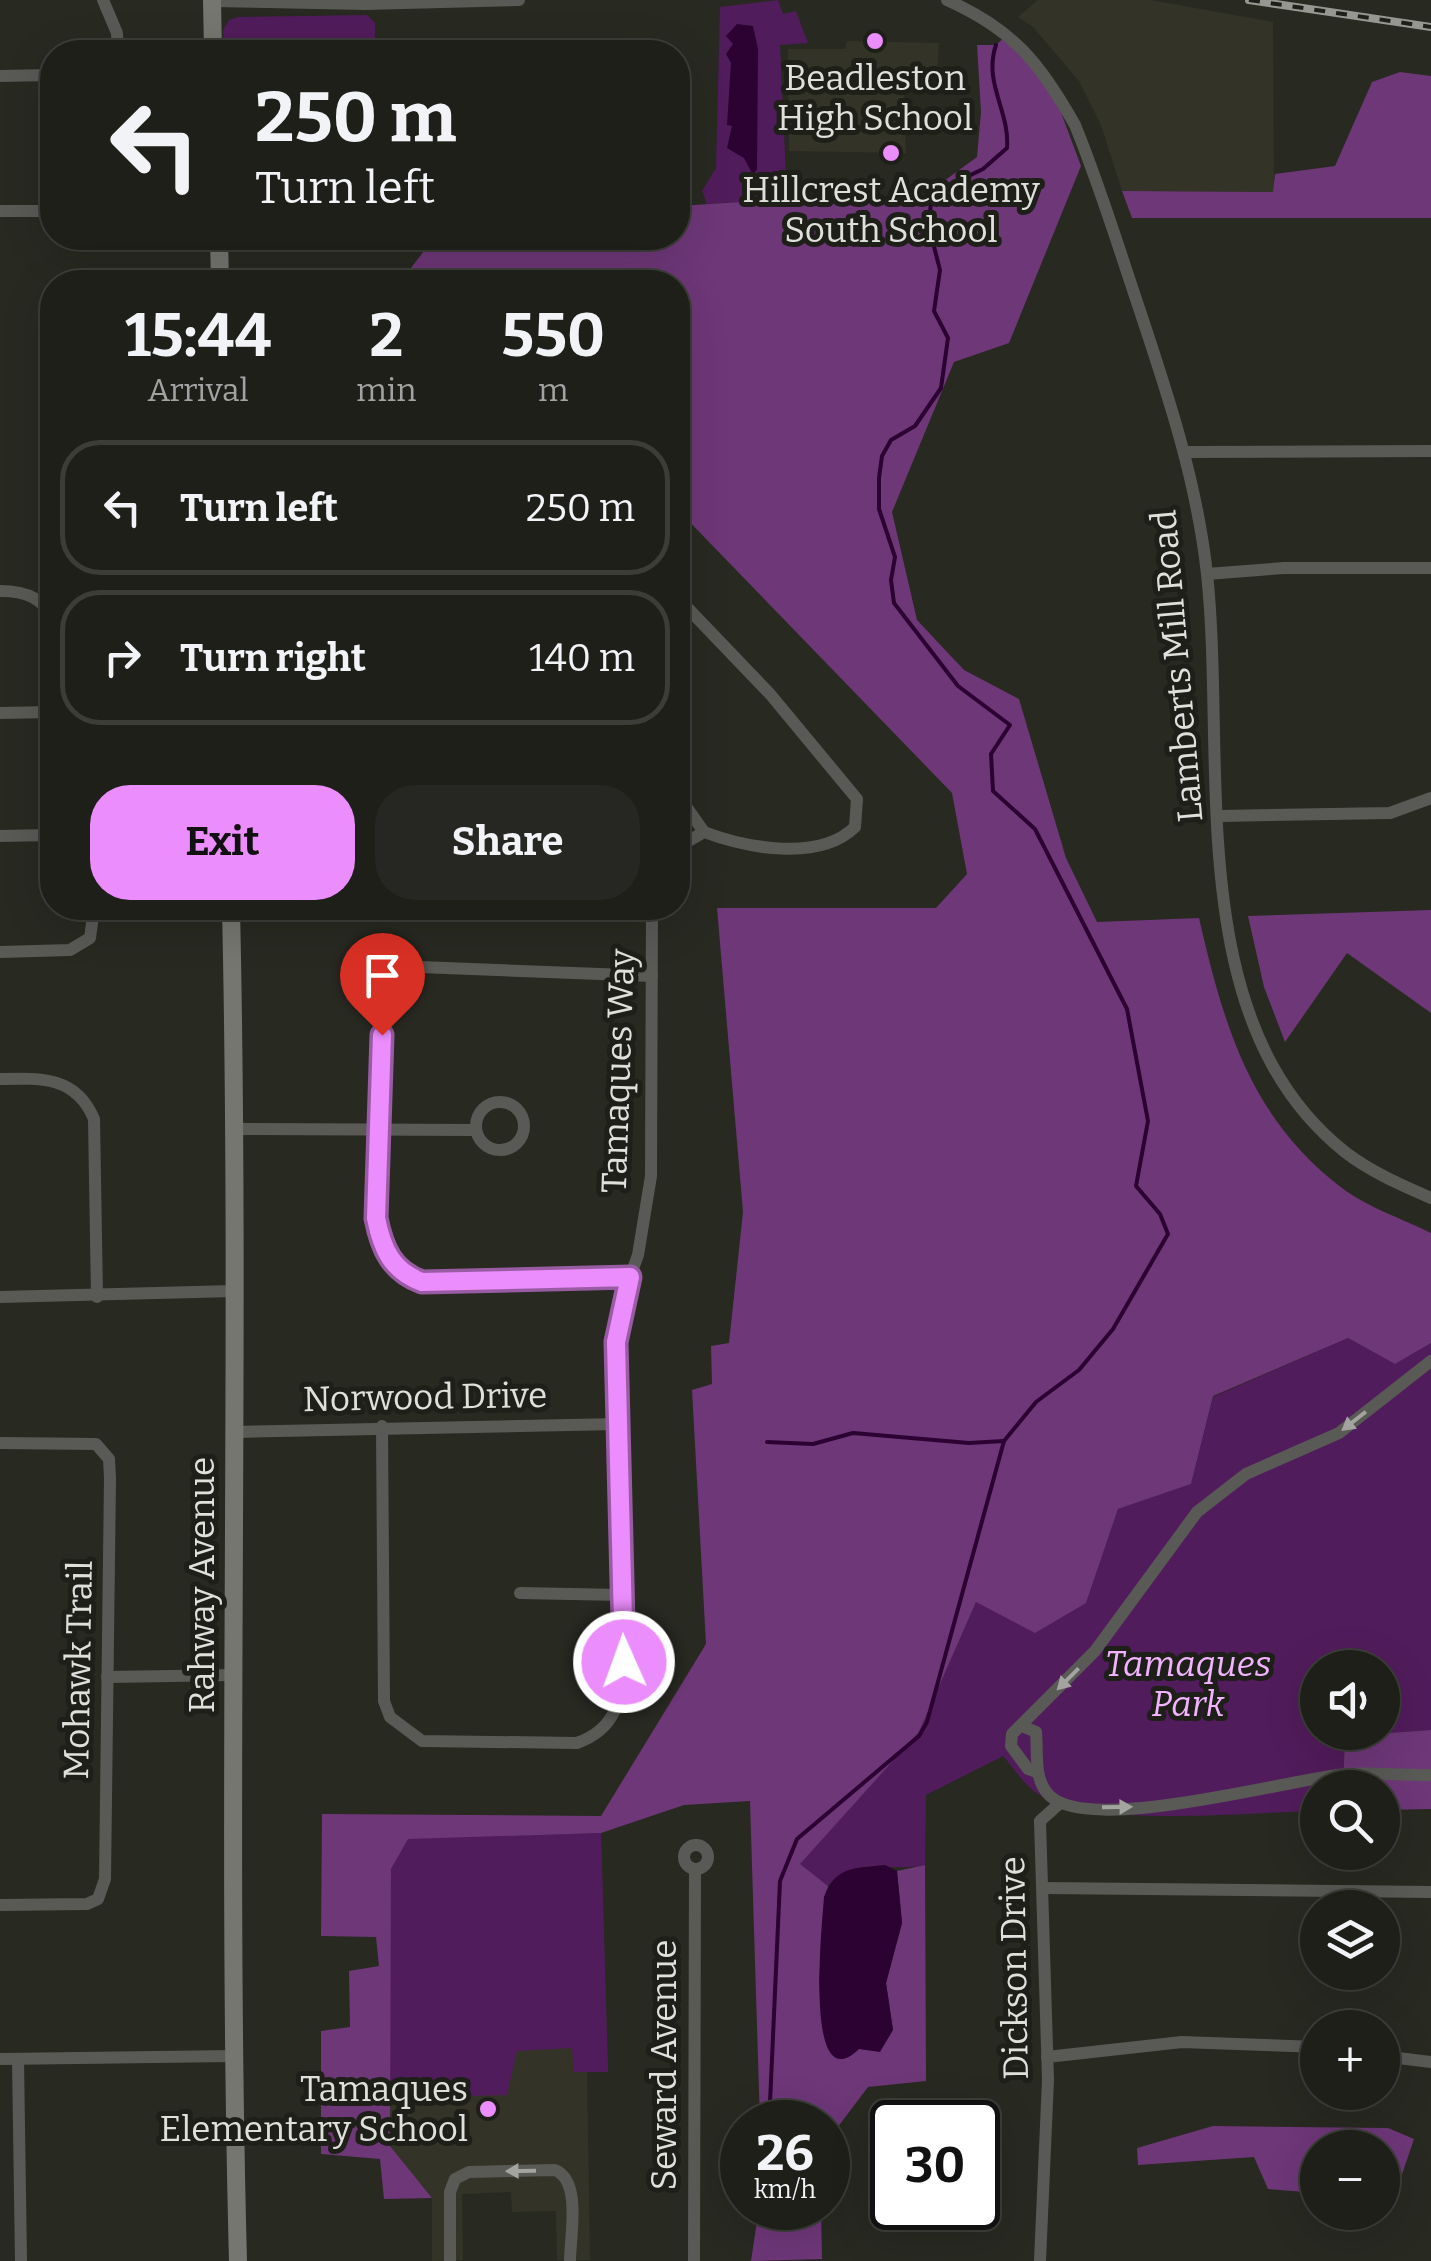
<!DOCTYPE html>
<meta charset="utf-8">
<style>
:root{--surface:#1e1f19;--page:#262722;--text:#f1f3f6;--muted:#a1a2a2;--line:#3c3d38;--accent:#eb8dfc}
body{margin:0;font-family:Bitter,serif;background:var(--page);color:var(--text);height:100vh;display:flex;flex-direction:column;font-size:38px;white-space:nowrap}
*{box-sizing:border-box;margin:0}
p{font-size:32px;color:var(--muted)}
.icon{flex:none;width:55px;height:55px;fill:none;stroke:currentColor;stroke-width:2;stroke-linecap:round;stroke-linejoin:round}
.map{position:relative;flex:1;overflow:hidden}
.drawer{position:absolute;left:40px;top:270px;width:650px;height:650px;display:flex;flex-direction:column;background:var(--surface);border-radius:40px;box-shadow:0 10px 40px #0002,0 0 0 2px var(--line)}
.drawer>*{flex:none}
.hud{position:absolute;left:40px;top:40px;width:650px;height:210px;border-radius:40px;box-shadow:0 10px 40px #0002,0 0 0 2px var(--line);background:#1e1f19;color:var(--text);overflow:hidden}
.controls{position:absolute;left:1300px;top:1650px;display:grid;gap:20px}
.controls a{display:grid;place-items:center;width:100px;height:100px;border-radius:50%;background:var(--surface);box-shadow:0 10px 40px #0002,0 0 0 2px var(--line);font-size:50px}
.speed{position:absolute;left:720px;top:2100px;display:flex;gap:20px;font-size:50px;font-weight:700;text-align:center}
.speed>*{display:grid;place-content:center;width:130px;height:130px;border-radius:50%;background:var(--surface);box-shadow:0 10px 40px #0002,0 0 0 2px var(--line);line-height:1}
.speed small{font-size:25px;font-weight:400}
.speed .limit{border:5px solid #111;border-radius:15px;background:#fff;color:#111}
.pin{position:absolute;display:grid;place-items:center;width:85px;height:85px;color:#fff;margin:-102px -42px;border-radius:50% 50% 50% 0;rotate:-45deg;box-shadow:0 0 10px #0007}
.pin .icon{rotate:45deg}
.me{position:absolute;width:110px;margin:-55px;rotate:358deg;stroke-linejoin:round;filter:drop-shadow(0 0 8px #0008)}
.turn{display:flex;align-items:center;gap:35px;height:210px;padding:0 50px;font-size:45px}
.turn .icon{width:130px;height:130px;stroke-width:2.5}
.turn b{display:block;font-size:70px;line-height:85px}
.eta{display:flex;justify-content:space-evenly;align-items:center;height:170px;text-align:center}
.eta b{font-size:60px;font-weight:700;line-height:70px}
.button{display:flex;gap:20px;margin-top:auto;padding:20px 50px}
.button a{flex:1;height:115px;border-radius:40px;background:var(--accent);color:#111;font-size:40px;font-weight:700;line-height:115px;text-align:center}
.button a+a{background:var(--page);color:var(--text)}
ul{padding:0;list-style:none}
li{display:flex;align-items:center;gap:30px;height:135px;margin:0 20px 15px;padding:0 30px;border:5px solid var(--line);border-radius:40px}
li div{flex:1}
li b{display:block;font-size:38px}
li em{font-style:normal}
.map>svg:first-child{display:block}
.built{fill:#333427}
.green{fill:#511c5b;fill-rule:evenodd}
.forest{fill:#6e3778}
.water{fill:#2b0232}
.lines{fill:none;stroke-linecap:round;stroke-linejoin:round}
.stream{stroke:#2b0232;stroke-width:4}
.street{stroke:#595a56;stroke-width:12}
.secondary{stroke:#757670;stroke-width:18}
.rail-casing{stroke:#979792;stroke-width:8}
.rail{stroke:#1e1f18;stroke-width:4;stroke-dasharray:11;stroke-linecap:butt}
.oneway{fill:#a3a39f}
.route-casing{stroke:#995ca4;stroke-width:25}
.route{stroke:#eb8dfc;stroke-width:18}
.poi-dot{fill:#eb8dfc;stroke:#1e1f18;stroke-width:4}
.labels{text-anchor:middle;stroke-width:10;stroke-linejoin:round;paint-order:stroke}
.poi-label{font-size:35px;fill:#dfdfdb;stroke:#1e1f18}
.street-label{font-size:35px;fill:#dfdfdb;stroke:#1e1f18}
.park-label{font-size:35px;font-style:italic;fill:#f1b3fd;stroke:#1e1f18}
</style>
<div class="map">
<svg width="1431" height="2261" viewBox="0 0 1431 2261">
<rect width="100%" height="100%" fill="#282921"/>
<g class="built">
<polygon points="1038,0 1151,0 1273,22 1274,192 1122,191 1101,125 1079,81 1033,27 1018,17"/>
<polygon points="847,41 939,43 937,76 903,72 906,153 789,151 788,49 845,49"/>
<polygon points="601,1833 608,2072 587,2072 590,2260 557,2260 556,2211 512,2212 511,2192 462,2194 463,2260 432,2261 432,2198 390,2146 391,1869"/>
</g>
<g class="green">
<polygon points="778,0 783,14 796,11 808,43 780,45 787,199 707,204 702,191 716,168 720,7"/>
<polygon points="367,15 375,23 375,52 224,52 223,30 229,20 238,17"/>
<path d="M1348,1338L1395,1364L1431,1343V1730L1345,1736L1343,1787L1318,1788L1317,1811C1254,1812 1081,1830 1034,1791C1022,1782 1013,1767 1003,1756L926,1795L925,1865C889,1873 856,1855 828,1886L799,1864L919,1732L976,1602L1086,1603L1118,1509L1191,1484L1213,1397ZM1318,1668H1382V1732H1318Z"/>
<polygon points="601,1833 608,2072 574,2072 572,2048 517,2051 507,2095 389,2098 391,1869 408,1838"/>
</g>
<g class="forest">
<path d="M1008,34L1047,75L1081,166L1009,343L954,362L892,512L917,620L964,670L1019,699L1066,858L1097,922L1199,918C1224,1026 1250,1118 1342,1188C1367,1207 1403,1219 1431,1233V1343L1395,1364L1348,1338L1213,1396L1191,1484L1118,1509L1086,1603L1035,1633L976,1602L919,1732L800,1864L828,1886L819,1981L821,2010L859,2049L868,2048L893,2030L886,1983L902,1923L897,1871L925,1865L926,2081L868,2087L828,2140V2122H760L750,1801L684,1805L601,1833L408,1839L391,1869L390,2146L432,2198L384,2199L380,2159L321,2154V2031L350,2027L349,1971L379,1966L376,1937L321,1936L322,1814L601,1816L706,1644L692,1390L712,1384L711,1346L729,1343L743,1212L717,908H936L967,874L952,793L678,510V282H379L404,277L434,238H678V206L787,199L915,202L977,157L981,112L977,45H996Z"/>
<polygon points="1400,72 1431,76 1431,218 1132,218 1122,191 1273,192 1275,174 1335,166 1372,82"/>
<polygon points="1431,910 1431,1013 1347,953 1285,1042 1264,987 1248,916"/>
<polygon points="1431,1730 1431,1809 1383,1810 1382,1788 1343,1788 1345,1736"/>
<polygon points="1213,2126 1388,2128 1414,2139 1394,2198 1383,2197 1382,2148 1318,2148 1317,2193 1268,2189 1254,2157 1138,2165 1137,2148"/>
<polygon points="759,2208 821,2208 822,2259 751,2261"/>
</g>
<g class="water">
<polygon points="737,24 753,26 758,49 757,169 753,175 744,158 727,148 732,126 727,125 731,63 726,54 733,44 726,36"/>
<path d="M885,1865L897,1871L902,1923L886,1983L893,2030L880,2052L859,2049C802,2104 823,1916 824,1897C835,1866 856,1868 885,1865Z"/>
</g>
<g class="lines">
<g class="stream">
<polyline points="767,1442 813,1444 853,1433 969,1443 1004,1441"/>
<path d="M770,2103L780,1881L797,1839L919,1736L927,1722L1004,1441L1036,1402L1079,1370L1113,1329L1168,1234L1160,1214L1136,1186L1148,1121L1127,1009L1035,829L993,791L991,754L1010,725L958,686L894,603L891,580L895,557L879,509V478L882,456L891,440L915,426L941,388L948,338L934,311L940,270L929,227L931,200L942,189L983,169L1007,148C1010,111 983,83 996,45"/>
</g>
<g class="street">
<polyline points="103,0 117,33 118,52"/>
<path d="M947,0C1014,30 1040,63 1075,125C1100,186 1119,249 1140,311C1169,398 1197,483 1207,574C1227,760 1180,1021 1345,1152C1371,1172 1401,1185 1431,1198"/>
<polyline points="212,1 365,4 519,0"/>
<polyline points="0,76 52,75"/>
<polyline points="0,211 52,211"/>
<polyline points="1186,452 1431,451"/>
<polyline points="1207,574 1284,568 1431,568"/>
<path d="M0,591C24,591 45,597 52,621"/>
<path d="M678,598L770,694L857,799L855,827C819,862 747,848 704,832L678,847"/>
<polyline points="0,713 52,712"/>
<polyline points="678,795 704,832"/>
<polyline points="1220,816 1390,813 1431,798"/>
<polyline points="0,836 52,835"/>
<polyline points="0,952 70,950 90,938 94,908"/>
<path d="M0,1079C41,1078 76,1076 94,1119L97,1297"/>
<circle cx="500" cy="1126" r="24"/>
<polyline points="236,1129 476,1130"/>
<path d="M630,1277L422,1282C392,1272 382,1249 376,1219L383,1004L390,986L420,967L652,976"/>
<polyline points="0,1297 234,1291"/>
<path d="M382,1426L384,1701L390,1717L422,1741L577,1743C616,1729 621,1701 624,1663L616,1342L626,1288L638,1255L651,1176L652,908"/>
<polyline points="234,1432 618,1424"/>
<polyline points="0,1443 96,1444 109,1459 110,1478 105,1879 98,1899 87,1904 0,1905"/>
<polyline points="520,1593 622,1595"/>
<polyline points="107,1677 234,1675"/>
<path d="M1022,1726L1036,1732C1038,1754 1033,1780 1050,1796C1092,1835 1289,1779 1346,1774C1374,1772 1403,1776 1431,1775"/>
<polyline points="1036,1772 1028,1769 1011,1746 1012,1734 1095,1651 1197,1512 1246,1474 1339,1433 1431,1361"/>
<circle cx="696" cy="1857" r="12"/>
<polyline points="1044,1888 1431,1892"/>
<polyline points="1382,2056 1431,2062"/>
<polyline points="1047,2057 1182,2042 1318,2047"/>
<polyline points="0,2059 233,2056"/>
<polyline points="18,2059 21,2261"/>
<path d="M450,2261V2192L455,2179L469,2172L555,2170C582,2181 570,2236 570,2261"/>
<polyline points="694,2261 695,1870"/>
<polyline points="1040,2261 1048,2080 1040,1821 1060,1803"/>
</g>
<g class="secondary">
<polyline points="212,0 213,52"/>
<polyline points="219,238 220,282"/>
<path d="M231,908C241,1359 226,1810 238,2261"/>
</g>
<g class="rail-casing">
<polyline id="rail" points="1249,0 1431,27"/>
</g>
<use href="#rail" class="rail"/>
</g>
<defs><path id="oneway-solid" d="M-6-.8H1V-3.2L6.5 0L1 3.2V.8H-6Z" transform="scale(2.5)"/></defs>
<g class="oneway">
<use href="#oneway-solid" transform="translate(1354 1421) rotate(142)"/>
<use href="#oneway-solid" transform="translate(1068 1679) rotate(135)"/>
<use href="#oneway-solid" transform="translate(1117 1807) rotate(-1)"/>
<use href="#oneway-solid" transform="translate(521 2171) rotate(179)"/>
</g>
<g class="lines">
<g class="route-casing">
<path id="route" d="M382,1035L376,1218C382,1249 392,1271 422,1282L630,1277L616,1342L624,1662"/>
</g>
<use href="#route" class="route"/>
</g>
<g class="poi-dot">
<circle cx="875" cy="41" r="10"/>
<circle cx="891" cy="153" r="10"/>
<circle cx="488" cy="2109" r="10"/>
</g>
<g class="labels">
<g class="poi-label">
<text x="875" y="90">Beadleston<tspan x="875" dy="40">High School</tspan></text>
<text x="891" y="202">Hillcrest Academy<tspan x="891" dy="40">South School</tspan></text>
<text x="468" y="2101" text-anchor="end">Tamaques<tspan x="468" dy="40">Elementary School</tspan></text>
</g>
<g class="street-label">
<text transform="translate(1177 666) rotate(-95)" y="12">Lamberts Mill Road</text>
<text transform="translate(618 1071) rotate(-88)" y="12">Tamaques Way</text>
<text transform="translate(425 1397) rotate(-1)" y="12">Norwood Drive</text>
<text transform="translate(202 1585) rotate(-90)" y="12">Rahway Avenue</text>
<text transform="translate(78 1670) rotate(-89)" y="12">Mohawk Trail</text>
<text transform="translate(1014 1968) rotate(-91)" y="12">Dickson Drive</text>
<text transform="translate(664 2065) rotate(-90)" y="12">Seward Avenue</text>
</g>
<g class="park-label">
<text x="1188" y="1676">Tamaques<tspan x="1188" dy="40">Park</tspan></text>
</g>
</g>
</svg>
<div class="controls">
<a><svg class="icon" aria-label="sound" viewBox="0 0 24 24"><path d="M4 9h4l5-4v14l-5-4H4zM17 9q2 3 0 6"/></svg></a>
<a><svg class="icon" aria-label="search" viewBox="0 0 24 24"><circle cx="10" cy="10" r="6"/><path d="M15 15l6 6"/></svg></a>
<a><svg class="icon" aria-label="layers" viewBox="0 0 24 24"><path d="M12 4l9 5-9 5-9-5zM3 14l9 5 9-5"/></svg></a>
<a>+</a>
<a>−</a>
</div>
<div class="speed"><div>26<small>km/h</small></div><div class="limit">30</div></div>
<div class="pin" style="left:382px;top:1035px;background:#d93025"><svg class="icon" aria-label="arrive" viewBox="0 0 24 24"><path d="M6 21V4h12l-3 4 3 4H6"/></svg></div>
<svg class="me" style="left:624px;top:1662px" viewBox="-20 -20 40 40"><circle r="17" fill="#eb8dfc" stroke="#fff" stroke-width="3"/><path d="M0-11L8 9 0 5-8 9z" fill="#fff"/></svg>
<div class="hud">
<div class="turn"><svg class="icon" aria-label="left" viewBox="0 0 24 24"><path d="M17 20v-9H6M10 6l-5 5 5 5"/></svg><div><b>250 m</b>Turn left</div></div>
</div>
<section class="drawer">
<div class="eta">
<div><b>15:44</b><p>Arrival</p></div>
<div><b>2</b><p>min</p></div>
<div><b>550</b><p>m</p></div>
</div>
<ul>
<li><svg class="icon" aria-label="left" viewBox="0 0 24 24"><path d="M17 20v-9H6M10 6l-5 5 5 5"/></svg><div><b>Turn left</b></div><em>250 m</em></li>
<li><svg class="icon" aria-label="right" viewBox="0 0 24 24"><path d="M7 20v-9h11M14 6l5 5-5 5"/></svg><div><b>Turn right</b></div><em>140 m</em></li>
</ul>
<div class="button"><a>Exit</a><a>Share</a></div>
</section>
</div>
